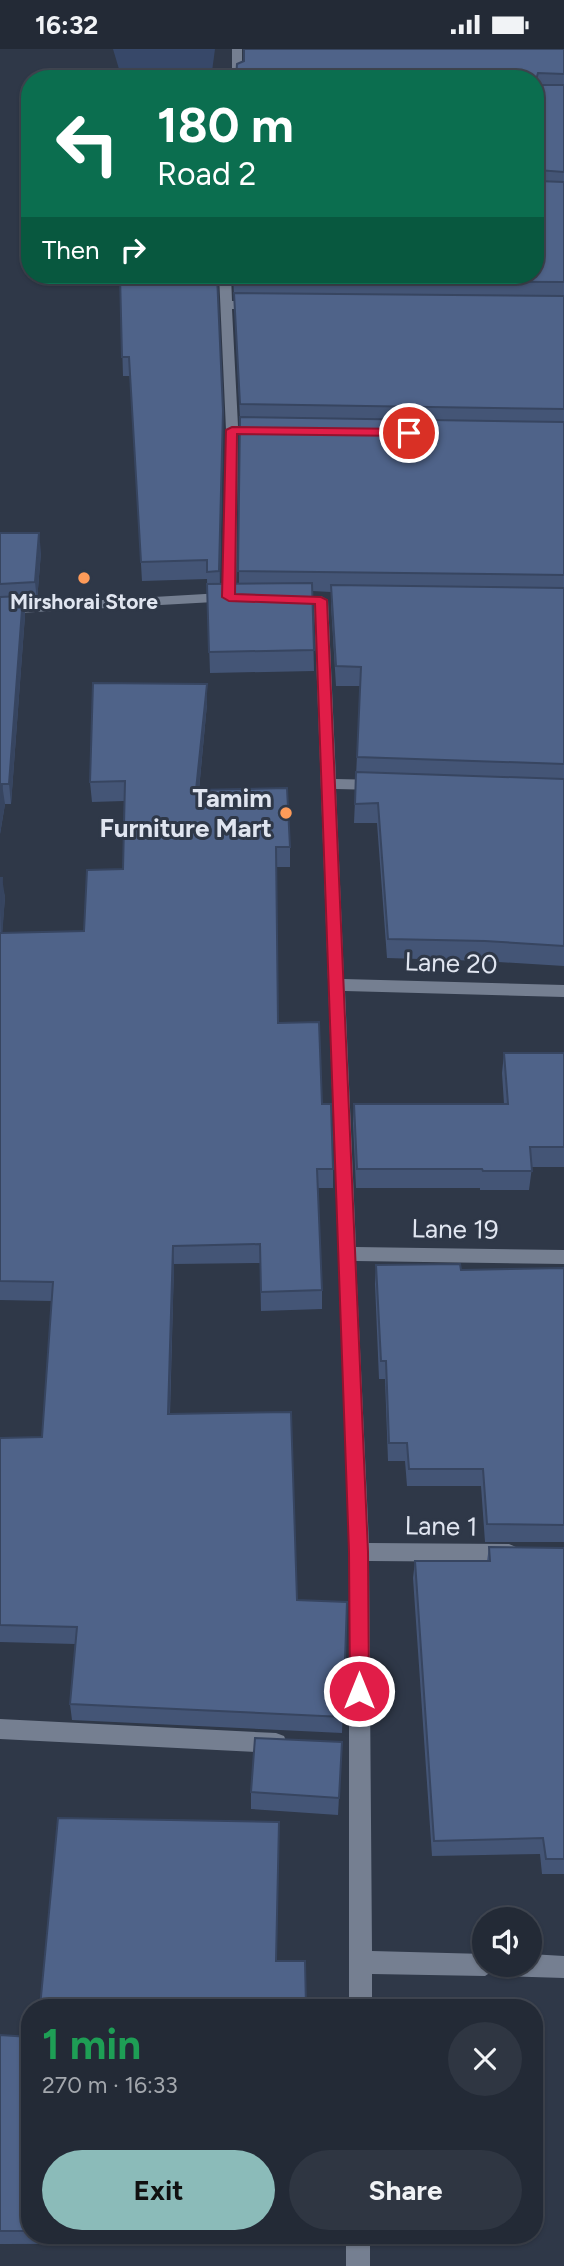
<!DOCTYPE html>
<meta charset="utf-8">
<style>
:root{--surface:#232a36;--page:#2f3642;--text:#f1f3f6;--muted:#a3a7ad;--line:#404651;--accent:#8bbbb9}
body{margin:0;font-family:Figtree,sans-serif;background:var(--page);color:var(--text);height:100vh;display:flex;flex-direction:column;font-size:26px;white-space:nowrap}
*{box-sizing:border-box;margin:0}
p{font-size:23px;color:var(--muted)}
.icon{flex:none;width:38px;height:38px;fill:none;stroke:currentColor;stroke-width:2;stroke-linecap:round;stroke-linejoin:round}
.map{position:relative;flex:1;overflow:hidden}
.panel{position:absolute;left:21px;top:1950px;width:522px;height:245px;display:flex;flex-direction:column;background:var(--surface);border-radius:28px;box-shadow:0 2px 5px #0004,0 0 0 2px var(--line)}
.panel>*{flex:none}
.guide{position:absolute;left:21px;top:21px;width:523px;height:214px;border-radius:28px;box-shadow:0 2px 5px #0004,0 0 0 2px var(--line);background:#0b6e4f;color:#fff;overflow:hidden}
.tools{position:absolute;left:472px;top:1858px;display:grid;gap:14px}
.tools a{display:grid;place-items:center;width:70px;height:70px;border-radius:50%;background:var(--surface);box-shadow:0 2px 5px #0004,0 0 0 2px var(--line);font-size:35px}
.pin{position:absolute;display:grid;place-items:center;width:60px;height:60px;color:#fff;margin:-30px;border:4px solid #fff;border-radius:50%;box-shadow:0 2px 7px #0007}
.me{position:absolute;width:77px;margin:-38px;rotate:0deg;stroke-linejoin:round;filter:drop-shadow(0 0 5px #0008)}
.turn{display:flex;align-items:center;gap:24px;height:147px;padding:0 21px;font-size:32px}
.turn .icon{width:91px;height:91px;stroke-width:2.5}
.turn b{display:block;font-size:49px;line-height:60px}
.then{display:flex;align-items:center;height:66px;padding:0 21px;background:#0003;gap:14px;font-size:26px}
.round{display:grid;place-items:center;flex:none;width:74px;height:74px;border-radius:37px;background:var(--page)}
.head{display:flex;align-items:center;justify-content:space-between;height:119px;padding:0 21px}
h1{font-size:42px;font-weight:700;line-height:52px;color:#1e9e55}
.primary-button{display:flex;gap:14px;margin-top:auto;padding:14px 21px}
.primary-button a{flex:1;height:80px;border-radius:42px;background:var(--accent);color:#111;font-size:28px;font-weight:700;line-height:80px;text-align:center}
.primary-button a+a{background:var(--page);color:var(--text)}
.status{display:flex;justify-content:space-between;align-items:center;height:49px;padding:0 35px;background:var(--surface);direction:ltr}
.status svg{height:19px;fill:currentColor}
.map>svg:first-child{display:block}
.green{fill:#374869}
.lines{fill:none;stroke-linecap:round;stroke-linejoin:round}
.minor{fill:#757f91;fill-rule:evenodd}
.wall{fill:#445576}
.shaded-wall{fill:#374560}
.building{fill:#4f6389;stroke:#374560;stroke-width:2}
.route{fill:#e11d48;stroke:#92132f;stroke-width:2}
.poi-dot{fill:#fe9b59;stroke:#2f3848;stroke-width:2.5}
.labels{text-anchor:middle;stroke-width:6;stroke-linejoin:round;paint-order:stroke}
.far-poi-label{font-size:21px;font-weight:bold;fill:#e0e5f0;stroke:#2f3848}
.poi-label{font-size:26px;font-weight:bold;fill:#e0e5f0;stroke:#2f3848;text-anchor:end}
.street-label{font-size:26px;fill:#e0e5f0;stroke:#2f3848}
</style>
<div class="status"><b>16:32</b><svg viewBox="0 0 49 12"><path d="M0 12V9h3v3zM5 12V6h3v6zM10 12V3h3v9zM15 12V0h3v12zM26 1h20v11H26zM47 4h2v5h-2z"/></svg></div>
<div class="map">
<svg width="564" height="2217" viewBox="0 0 564 2217">
<rect width="100%" height="100%" fill="#2f3848"/>
<polygon class="green" points="113,0 215,0 211,30 122,30"/>
<g class="lines">
<g class="minor">
<rect x="232" y="0" width="10" height="30"/>
<polygon points="219,226 231,226 232,252 256,252 262,256 256,260 232,260 238,377 263,378 269,382 263,386 238,385 236,545 239,548 232,552 0,565 0,557 222,544 226,381"/>
<polygon points="321,547 328,551 336,730 379,731 387,736 379,741 336,740 344,930 564,936 564,948 345,942 356,1198 564,1201 564,1215 356,1212 369,1494 509,1495 516,1498 519,1504 516,1510 509,1513 369,1512 372,1902 485,1905 485,1916 530,1916 530,1905 564,1907 564,1929 504,1927 494,1921 485,1927 372,1925 372,1958 349,1958 349,1503 314,551"/>
<polygon points="0,1670 276,1684 284,1687 287,1694 284,1701 276,1704 0,1690"/>
<rect x="346" y="2186" width="24" height="31"/>
</g>
</g>
<g class="wall">
<polygon points="564,0 564,917 483,912 387,909 377,774 354,774 360,637 336,637 331,556 331,543 312,542 314,622 210,624 207,530 142,532 130,327 123,327 120,226 223,381 220,535 239,535 240,370 233,226 536,226 244,12"/>
<polygon points="0,484 41,503 37,552 24,553 25,566 11,755 5,755 0,785"/>
<polygon points="207,655 199,741 290,798 290,818 276,818 278,974 322,1055 333,1120 333,1139 318,1139 322,1241 322,1260 261,1262 260,1214 174,1215 170,1365 297,1551 347,1553 342,1684 72,1671 70,1655 75,1595 0,1593 0,1389 42,1388 52,1252 0,1251 0,829 5,848 2,884 84,882 123,820 124,752 92,753 90,733"/>
<polygon points="504,1004 564,1004 564,1118 532,1118 529,1141 480,1141 480,1139 356,1139 353,1074 354,1055 504,1055 502,1024"/>
<polygon points="376,1216 461,1221 564,1219 564,1493 485,1493 481,1437 407,1437 405,1412 388,1412 385,1330 379,1330 375,1235"/>
<polygon points="489,1498 564,1499 564,1825 542,1825 540,1805 432,1807 413,1529 415,1512 487,1512"/>
<polygon points="342,1693 338,1766 251,1760 251,1743"/>
<polygon points="0,1986 30,1988 30,2186 335,2186 335,2194 0,2195"/>
</g>
<g class="shaded-wall">
<polygon points="223,362 223,381 219,542 219,522"/>
<polygon points="39,484 41,503 37,552 35,533"/>
<polygon points="23,547 25,566 11,755 9,735"/>
<polygon points="207,635 207,655 197,761 196,741"/>
<polygon points="2,735 5,755 0,785 0,749"/>
<polygon points="2,829 5,848 1,904 0,857"/>
<polygon points="173,1197 174,1215 169,1383 168,1365"/>
</g>
<g class="building">
<polygon points="244,0 564,0 564,25 538,24 536,31 536,30 236,30 237,15 244,12"/>
<polygon points="536,34 538,36 564,36 564,123 538,121 536,128"/>
<polygon points="536,130 538,132 564,133 564,233 234,232 234,226 536,226"/>
<polygon points="120,226 217,226 223,362 219,522 207,523 207,511 141,513 129,308 122,308"/>
<polygon points="234,244 564,247 564,360 240,355"/>
<polygon points="240,368 564,373 564,526 238,522"/>
<polygon points="0,484 39,484 35,533 0,535"/>
<polygon points="312,534 314,601 209,603 207,535"/>
<polygon points="331,536 564,539 564,715 357,708 361,618 336,617"/>
<polygon points="23,547 9,735 2,735 0,749 0,548"/>
<polygon points="93,634 207,635 196,741 287,739 290,798 276,798 278,974 319,973 322,1055 331,1055 333,1120 317,1120 322,1241 261,1243 260,1195 173,1197 168,1365 291,1363 297,1551 347,1553 343,1668 70,1655 77,1578 0,1576 0,1389 42,1388 53,1233 0,1232 0,884 84,882 87,821 123,820 125,732 90,733"/>
<polygon points="356,723 564,730 564,897 485,892 388,890 378,754 355,755"/>
<polygon points="0,829 2,829 0,857"/>
<polygon points="504,1004 564,1004 564,1098 530,1098 532,1122 483,1122 482,1120 357,1120 354,1055 508,1055"/>
<polygon points="460,1215 461,1221 564,1219 564,1476 487,1475 483,1420 409,1420 407,1394 389,1394 386,1312 381,1312 376,1216"/>
<polygon points="489,1498 564,1499 564,1810 546,1810 543,1789 434,1792 415,1512 490,1512"/>
<polygon points="255,1689 342,1693 339,1749 251,1743"/>
<polygon points="58,1769 279,1773 276,1912 305,1912 306,1958 40,1958"/>
<polygon points="0,1986 30,1988 30,2182 0,2182"/>
</g>
<polygon class="route" points="232,378 409,380 414,384 409,387 237,385 235,545 321,548 327,551 368,1503 369,1642 366,1649 359,1651 352,1649 350,1642 349,1503 315,555 229,552 222,548 226,381"/>
<g class="poi-dot">
<circle cx="84" cy="529" r="7"/>
<circle cx="286" cy="764" r="7"/>
</g>
<g class="labels">
<g class="far-poi-label">
<text x="84" y="560">Mirshorai Store</text>
</g>
<g class="poi-label">
<text x="272" y="758">Tamim<tspan x="272" dy="30">Furniture Mart</tspan></text>
</g>
<g class="street-label">
<text transform="translate(451 914) rotate(2)" y="9">Lane 20</text>
<text transform="translate(455 1180) rotate(1)" y="9">Lane 19</text>
<text transform="translate(441 1477) rotate(1)" y="9">Lane 1</text>
</g>
</g>
</svg>
<div class="tools">
<a><svg class="icon" aria-label="sound" viewBox="0 0 24 24"><path d="M4 9h4l5-4v14l-5-4H4zM17 9q2 3 0 6"/></svg></a>
</div>
<div class="pin" style="left:409px;top:384px;background:#d93025"><svg class="icon" aria-label="arrive" viewBox="0 0 24 24"><path d="M6 21V4h12l-3 4 3 4H6"/></svg></div>
<svg class="me" style="left:359px;top:1642px" viewBox="-20 -20 40 40"><circle r="17" fill="#e11d48" stroke="#fff" stroke-width="3"/><path d="M0-11L8 9 0 5-8 9z" fill="#fff"/></svg>
<div class="guide">
<div class="turn"><svg class="icon" aria-label="left" viewBox="0 0 24 24"><path d="M17 20v-9H6M10 6l-5 5 5 5"/></svg><div><b>180 m</b>Road 2</div></div>
<div class="then">Then<svg class="icon" aria-label="right" viewBox="0 0 24 24"><path d="M7 20v-9h11M14 6l5 5-5 5"/></svg></div>
</div>
<section class="panel">
<div class="head"><div><h1>1 min</h1><p>270 m · 16:33</p></div><a class="round"><svg class="icon" aria-label="close" viewBox="0 0 24 24"><path d="M6 6l12 12M18 6L6 18"/></svg></a></div>
<div class="primary-button"><a>Exit</a><a>Share</a></div>
</section>
</div>
